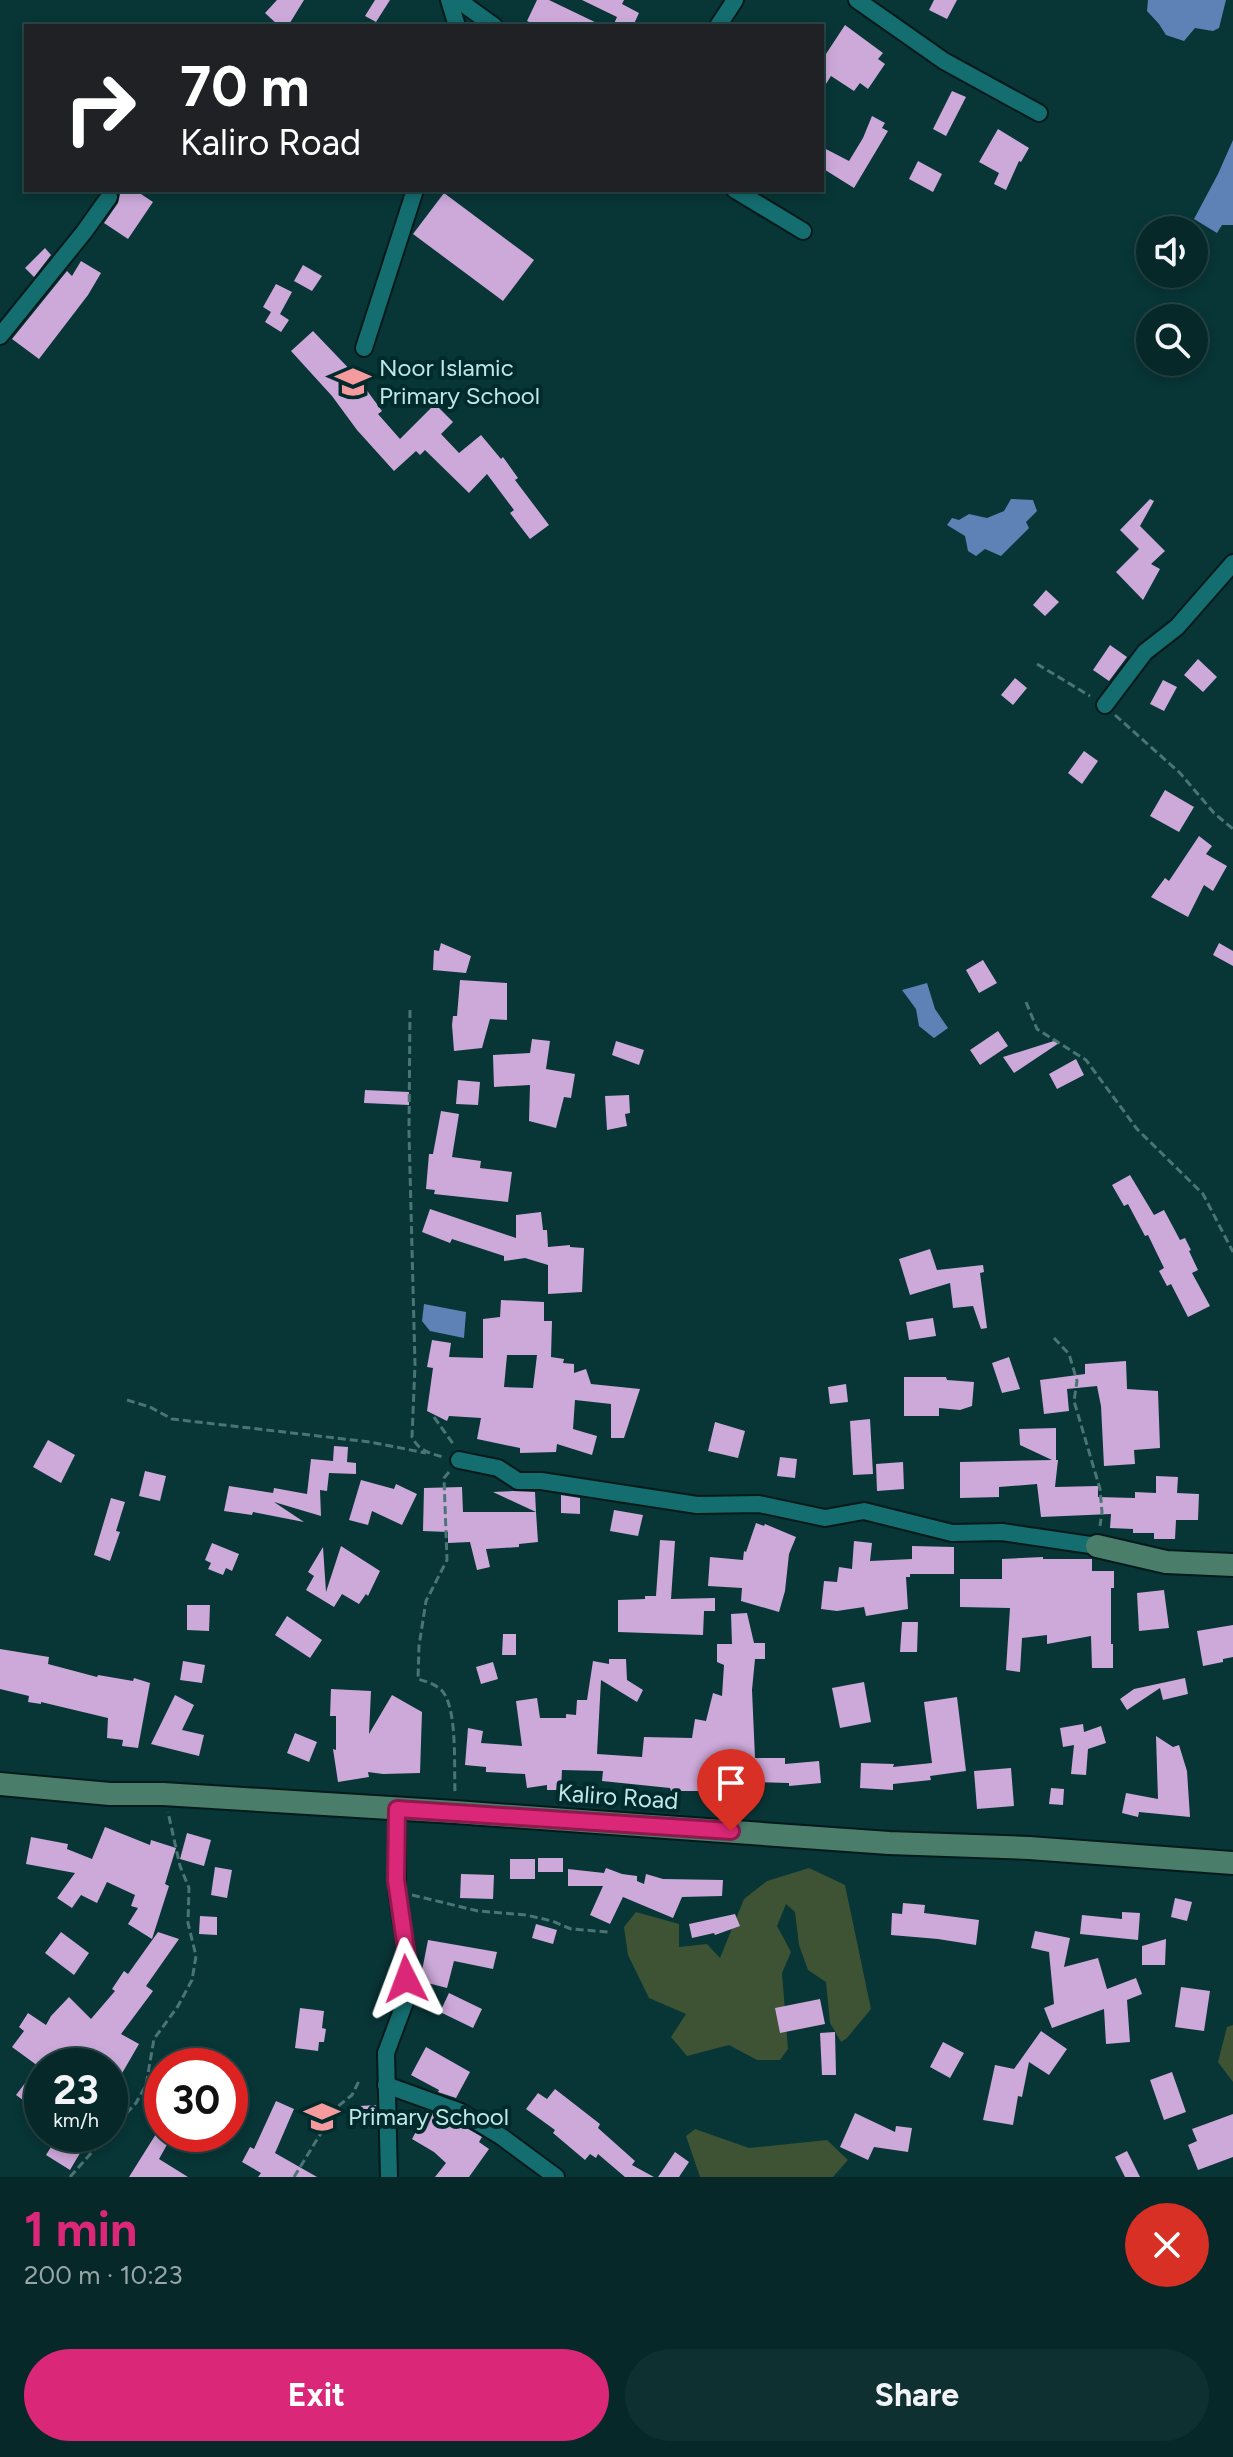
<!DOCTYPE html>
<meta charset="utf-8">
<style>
:root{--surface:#062828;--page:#0f3030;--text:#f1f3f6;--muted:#98a6a8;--line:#274445;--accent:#db2777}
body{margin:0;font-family:Figtree,sans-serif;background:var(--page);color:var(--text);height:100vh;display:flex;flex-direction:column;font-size:30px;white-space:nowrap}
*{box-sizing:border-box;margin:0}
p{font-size:26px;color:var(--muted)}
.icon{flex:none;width:44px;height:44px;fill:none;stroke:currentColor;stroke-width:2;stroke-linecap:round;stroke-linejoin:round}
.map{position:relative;height:2177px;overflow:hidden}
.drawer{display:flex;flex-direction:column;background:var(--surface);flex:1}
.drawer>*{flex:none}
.banner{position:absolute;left:24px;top:24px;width:800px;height:168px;border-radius:0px;box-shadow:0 4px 12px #0003,0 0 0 2px var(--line);background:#202124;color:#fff;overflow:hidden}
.controls{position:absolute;left:1136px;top:216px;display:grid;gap:16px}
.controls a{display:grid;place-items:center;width:72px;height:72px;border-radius:50%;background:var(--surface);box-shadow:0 4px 12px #0003,0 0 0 2px var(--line);font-size:40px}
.speed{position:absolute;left:24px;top:2048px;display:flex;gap:16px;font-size:40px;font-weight:700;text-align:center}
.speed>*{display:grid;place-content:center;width:104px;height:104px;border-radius:50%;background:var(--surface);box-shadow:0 4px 12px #0003,0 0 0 2px var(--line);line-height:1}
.speed small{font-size:20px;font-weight:400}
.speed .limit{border:12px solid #d22;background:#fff;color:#111}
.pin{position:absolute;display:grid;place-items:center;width:68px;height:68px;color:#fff;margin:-82px -34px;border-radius:50% 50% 50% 0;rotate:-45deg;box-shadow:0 0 8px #0007}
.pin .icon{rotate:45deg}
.me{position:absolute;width:88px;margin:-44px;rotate:357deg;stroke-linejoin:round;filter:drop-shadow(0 0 6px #0008)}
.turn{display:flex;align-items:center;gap:28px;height:168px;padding:0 24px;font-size:36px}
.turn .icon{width:104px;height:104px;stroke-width:2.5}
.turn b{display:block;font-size:56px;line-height:68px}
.round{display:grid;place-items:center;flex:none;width:84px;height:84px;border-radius:42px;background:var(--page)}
.head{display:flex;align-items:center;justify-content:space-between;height:136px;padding:0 24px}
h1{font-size:48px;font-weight:700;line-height:60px;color:var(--accent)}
.action{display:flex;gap:16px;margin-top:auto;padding:16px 24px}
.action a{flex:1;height:92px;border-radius:48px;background:var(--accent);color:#fff;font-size:32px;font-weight:700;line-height:92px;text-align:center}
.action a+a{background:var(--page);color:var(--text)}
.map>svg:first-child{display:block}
.green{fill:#3d5334}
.water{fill:#5e82b5}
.building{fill:#cca9d9;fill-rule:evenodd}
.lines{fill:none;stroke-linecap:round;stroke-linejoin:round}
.street-casing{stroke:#021a1b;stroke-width:20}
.secondary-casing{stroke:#021a1b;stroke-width:26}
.path{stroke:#4a7475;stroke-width:3;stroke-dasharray:8 4;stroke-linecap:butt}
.street{stroke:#146d6f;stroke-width:16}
.secondary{stroke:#4b7d6b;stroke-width:22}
.route-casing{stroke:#8e194d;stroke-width:20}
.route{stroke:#db2777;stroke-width:14}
.labels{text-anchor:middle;stroke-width:8;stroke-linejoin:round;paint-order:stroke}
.poi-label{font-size:24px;fill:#c1e6e6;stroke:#002b2c;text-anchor:start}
.street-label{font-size:24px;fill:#c1e6e6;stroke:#002b2c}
</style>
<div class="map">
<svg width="1233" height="2177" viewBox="0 0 1233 2177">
<rect width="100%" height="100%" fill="#083536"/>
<g class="green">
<polygon points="809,1868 845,1885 871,2009 847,2038 841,2042 830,2023 826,1982 808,1970 799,1945 795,1912 786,1904 777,1926 791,1952 782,1973 788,2049 780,2060 757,2060 729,2045 687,2056 671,2037 686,2014 649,1998 628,1955 624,1927 636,1912 679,1924 679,1947 707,1944 720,1958 744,1899 767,1881"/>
<polygon points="1233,2025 1233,2082 1218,2062 1227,2027"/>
<polygon points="695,2129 749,2148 827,2140 848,2160 833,2177 700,2177 686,2136"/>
</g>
<g class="water">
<polygon points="1148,0 1226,0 1219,28 1213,31 1195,28 1184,41 1166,35 1159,24 1147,11"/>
<polygon points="1233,140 1233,225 1222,225 1217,233 1194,219 1218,174"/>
<polygon points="1011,499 1033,500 1037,511 1026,522 1029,528 1001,556 985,549 976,556 968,551 965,536 947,525 952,518 959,520 969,514 987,518 1004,511"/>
<polygon points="927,983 935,1009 948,1028 934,1038 919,1026 916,1009 902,990"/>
<polygon points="424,1304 466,1312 464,1338 430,1331 422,1321"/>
</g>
<g class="building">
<polygon points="277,0 304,0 288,26 279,26 265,13"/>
<polygon points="375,0 390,0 376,22 365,16"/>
<polygon points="537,0 549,0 603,26 538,26 527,21"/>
<polygon points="582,0 624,0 622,4 639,13 633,26 613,26 617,17"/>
<polygon points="934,0 957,0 947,19 929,10"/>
<polygon points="845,25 883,53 878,59 885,64 868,89 860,83 854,91 831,76 822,90 822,60"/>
<polygon points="952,91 966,97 946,136 933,129"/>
<polygon points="872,116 885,123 882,128 888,131 854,188 822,168 822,147 849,161 863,138"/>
<polygon points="998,129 1029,148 1021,162 1019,161 1006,190 994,184 999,173 979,162"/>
<polygon points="918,161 942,174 933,192 909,179"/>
<polygon points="121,190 135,190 153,202 128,239 104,223 118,203"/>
<polygon points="444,193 534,260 503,301 413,234"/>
<polygon points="45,248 51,255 34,277 25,268"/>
<polygon points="81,261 101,273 88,295 39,359 12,339 67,271 72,276"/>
<polygon points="303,265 322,276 312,291 294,281"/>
<polygon points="276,284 292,292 280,314 289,320 281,332 265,322 271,312 263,307"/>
<polygon points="313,331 357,377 382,411 378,414 400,439 435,404 453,422 441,434 459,453 481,435 501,459 503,457 518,478 515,480 549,525 530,539 510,513 514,510 487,474 469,493 425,450 420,455 416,451 394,471 357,430 332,396 291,351"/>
<polygon points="1150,499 1154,501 1140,526 1165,551 1151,564 1160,569 1143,600 1116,572 1139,549 1120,530"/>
<polygon points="1046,590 1059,602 1045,616 1033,605"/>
<polygon points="1110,645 1127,657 1109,681 1093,670"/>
<polygon points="1198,659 1217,677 1203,692 1184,675"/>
<polygon points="1015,678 1027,688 1013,705 1001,695"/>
<polygon points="1163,680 1177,687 1164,711 1150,704"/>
<polygon points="1084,751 1098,761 1082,784 1068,773"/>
<polygon points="1165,790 1194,807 1179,832 1150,816"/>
<polygon points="1199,836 1212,846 1206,854 1227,866 1213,891 1204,885 1188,917 1151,897 1165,878 1169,881"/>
<polygon points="441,943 471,956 466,973 433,970 434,950 439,951"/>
<polygon points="1219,943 1233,951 1233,966 1213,955"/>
<polygon points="983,960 997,983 979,993 966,970"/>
<polygon points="460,980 507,983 507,1020 490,1019 482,1048 454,1051 452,1025 453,1016 457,1016"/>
<polygon points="998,1031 1008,1046 980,1065 970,1050"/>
<polygon points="532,1039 550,1041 546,1069 575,1074 571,1098 564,1097 556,1128 529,1121 530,1085 494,1087 493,1055 530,1053"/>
<polygon points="1057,1040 1059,1043 1014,1073 1003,1057"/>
<polygon points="616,1041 644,1050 639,1065 612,1055"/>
<polygon points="1076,1059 1084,1075 1057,1089 1049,1074"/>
<polygon points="458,1080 480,1082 478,1105 456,1104"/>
<polygon points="365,1090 409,1092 409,1105 364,1103"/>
<polygon points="629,1095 630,1113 625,1114 627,1126 607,1130 605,1096"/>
<polygon points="441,1111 459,1114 452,1157 481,1161 480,1168 512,1172 508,1202 434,1194 435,1190 426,1189 429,1154 433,1154"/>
<polygon points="1130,1175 1154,1215 1164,1210 1180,1240 1185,1238 1191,1250 1189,1251 1198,1270 1192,1273 1210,1306 1188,1317 1171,1284 1167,1286 1159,1271 1164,1268 1148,1235 1145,1236 1128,1204 1124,1206 1112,1185"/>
<polygon points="430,1209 516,1238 516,1215 541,1212 543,1230 547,1230 548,1247 570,1245 570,1247 584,1248 582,1292 548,1294 548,1265 525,1258 504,1261 504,1256 452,1239 450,1243 422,1232"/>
<polygon points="930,1249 937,1270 983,1265 984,1272 980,1273 987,1328 981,1329 973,1306 953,1308 950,1283 910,1295 899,1259"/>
<path d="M501,1300L544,1302V1321H552L551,1357L564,1359L563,1363L574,1364V1373L586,1369L591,1384L640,1389L624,1438H611V1404L575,1400L573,1429L597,1436L592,1455L557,1444L556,1452L520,1453V1448L477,1439L481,1418L449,1416L447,1421L427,1411L433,1368L427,1367L432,1340L451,1343L449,1357L483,1358V1319L500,1317ZM507,1355H537L533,1388L504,1387Z"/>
<polygon points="933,1318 936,1336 909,1340 906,1322"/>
<polygon points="1009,1357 1020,1389 1002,1393 992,1363"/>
<polygon points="1126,1361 1127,1389 1158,1391 1160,1448 1134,1450 1135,1464 1104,1466 1101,1406 1097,1386 1067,1389 1069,1411 1044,1414 1040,1380 1085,1374 1085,1364"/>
<polygon points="904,1377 946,1377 947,1380 974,1382 972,1406 960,1410 939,1408 939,1416 904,1416"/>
<polygon points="846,1384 848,1402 830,1404 828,1387"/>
<polygon points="870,1419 873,1474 853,1475 850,1421"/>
<polygon points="715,1422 745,1431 738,1458 708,1451"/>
<polygon points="1056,1428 1056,1460 1058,1460 1055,1487 1098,1486 1098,1497 1135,1498 1135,1492 1156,1493 1156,1476 1178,1477 1177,1493 1199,1494 1198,1520 1176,1520 1175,1539 1154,1539 1154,1533 1133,1533 1133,1529 1110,1528 1111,1514 1041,1517 1037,1484 999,1487 999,1497 960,1498 960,1462 1052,1460 1020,1445 1019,1429"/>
<polygon points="48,1440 75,1455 61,1483 33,1467"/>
<polygon points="334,1446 348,1447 347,1462 356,1463 356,1474 329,1473 327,1491 320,1490 321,1516 274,1502 304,1522 253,1512 252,1515 224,1511 229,1486 273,1493 274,1488 307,1494 311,1459 333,1461"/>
<polygon points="780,1457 797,1459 795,1478 777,1476"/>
<polygon points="903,1462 904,1489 877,1491 876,1464"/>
<polygon points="145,1471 166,1476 160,1501 139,1496"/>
<polygon points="361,1480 394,1489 396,1484 417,1494 402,1525 372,1511 368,1525 349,1520"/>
<polygon points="462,1487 463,1512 536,1512 538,1542 519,1544 519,1547 486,1549 490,1567 477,1570 470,1542 448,1543 448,1532 423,1531 424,1488"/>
<polygon points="513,1491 535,1492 536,1512 493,1492"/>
<polygon points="561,1495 580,1498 580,1514 561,1513"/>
<polygon points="111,1498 125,1502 116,1531 120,1532 110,1561 94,1555"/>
<polygon points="614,1510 643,1515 638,1536 610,1531"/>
<polygon points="756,1523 764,1526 765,1524 796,1537 789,1554 785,1591 779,1612 741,1601 742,1588 708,1586 710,1557 743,1560 744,1551 746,1552"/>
<polygon points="660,1540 675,1541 671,1599 715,1598 715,1611 704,1611 703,1635 618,1632 618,1600 645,1599 645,1596 656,1596"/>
<polygon points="854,1541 872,1543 870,1561 912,1559 912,1546 954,1547 954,1574 910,1574 910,1577 906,1577 908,1609 866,1616 864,1607 837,1611 821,1609 824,1581 837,1582 839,1567 852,1569"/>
<polygon points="212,1543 239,1554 232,1571 226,1568 223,1575 208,1569 211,1563 205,1560"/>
<polygon points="341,1546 380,1571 368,1596 366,1594 359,1604 342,1594 334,1607 306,1590 314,1576 308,1572 323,1547 326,1592"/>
<polygon points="1043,1557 1043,1559 1092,1559 1092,1571 1114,1571 1114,1588 1111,1588 1111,1644 1113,1644 1113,1668 1092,1668 1091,1636 1047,1644 1047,1635 1022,1638 1020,1672 1006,1670 1010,1608 960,1607 960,1579 1002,1579 1002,1559"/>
<polygon points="1164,1590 1169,1628 1139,1631 1137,1593"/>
<polygon points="187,1605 210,1605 209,1631 187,1630"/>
<polygon points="747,1613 754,1643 765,1643 765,1659 755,1659 752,1690 755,1758 785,1758 785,1764 819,1761 821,1783 789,1786 789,1783 750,1782 749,1791 671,1791 670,1788 602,1781 603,1771 562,1770 561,1790 547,1790 547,1785 527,1788 525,1774 486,1772 486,1767 465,1765 468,1728 483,1731 481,1743 522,1746 516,1701 537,1698 540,1718 566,1718 566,1714 576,1715 577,1700 587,1700 593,1661 609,1664 609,1659 626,1659 627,1680 643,1690 637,1702 601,1680 597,1754 642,1757 644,1737 692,1738 695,1719 706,1721 713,1693 722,1696 724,1665 717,1662 717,1644 732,1644 731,1614"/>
<polygon points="287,1616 322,1640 310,1658 275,1635"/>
<polygon points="902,1622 918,1622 917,1652 900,1652"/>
<polygon points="1233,1625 1233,1657 1223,1659 1223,1662 1203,1666 1197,1631"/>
<polygon points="503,1634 516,1634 516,1655 502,1655"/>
<polygon points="0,1649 49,1657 48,1664 97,1677 98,1675 133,1681 134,1678 150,1683 138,1748 122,1746 123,1740 107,1738 108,1718 41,1702 41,1704 28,1702 29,1696 0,1689"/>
<polygon points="183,1661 205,1665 202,1683 180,1680"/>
<polygon points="493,1662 498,1679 481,1684 476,1667"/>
<polygon points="1185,1678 1188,1694 1163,1700 1160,1688 1127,1710 1120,1699 1134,1689"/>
<polygon points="864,1682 871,1722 840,1728 832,1688"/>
<polygon points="331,1689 371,1691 369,1734 392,1695 422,1712 420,1773 383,1774 368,1772 369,1777 338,1782 333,1749 336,1750 336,1716 330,1716"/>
<polygon points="175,1695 194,1705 182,1730 204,1735 199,1756 151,1744"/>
<polygon points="957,1697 966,1771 930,1776 931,1780 893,1784 893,1790 860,1788 861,1763 894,1764 893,1767 932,1763 924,1702"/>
<polygon points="1083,1724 1084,1732 1101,1726 1106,1743 1088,1749 1086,1775 1071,1774 1074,1745 1063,1747 1060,1728"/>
<polygon points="295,1733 317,1742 309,1762 287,1753"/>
<polygon points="1156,1736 1173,1747 1179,1745 1187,1771 1190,1817 1139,1812 1138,1817 1122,1813 1126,1793 1158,1799"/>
<polygon points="1011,1768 1014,1806 977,1809 974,1771"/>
<polygon points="1051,1788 1064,1789 1063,1805 1049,1804"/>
<polygon points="105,1827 150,1845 151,1840 176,1848 165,1884 169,1886 152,1939 128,1924 138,1908 131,1906 135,1895 107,1882 97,1903 81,1895 72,1908 57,1898 75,1873 26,1864 31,1837 68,1844 67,1849 92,1859"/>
<polygon points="187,1833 211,1840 204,1866 180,1859"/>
<rect x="538" y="1858" width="25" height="14"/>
<rect x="510" y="1859" width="25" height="20"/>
<polygon points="215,1867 232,1870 227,1898 211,1895"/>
<polygon points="606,1868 622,1874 637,1876 637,1881 644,1884 646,1874 663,1879 723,1880 722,1896 682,1897 673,1918 623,1897 610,1924 590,1915 603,1886 568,1886 568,1869 604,1873"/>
<polygon points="461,1874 494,1875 493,1899 460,1898"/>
<polygon points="1175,1898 1192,1902 1187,1921 1171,1917"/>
<polygon points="903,1903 925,1905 924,1913 979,1920 976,1945 938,1939 891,1935 892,1913 902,1914"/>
<polygon points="1122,1912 1140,1913 1138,1940 1080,1934 1082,1915 1122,1919"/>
<polygon points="735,1914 740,1926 715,1935 714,1933 692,1938 689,1924"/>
<polygon points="200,1916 217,1917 217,1935 199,1934"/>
<polygon points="536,1924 557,1930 553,1944 532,1938"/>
<polygon points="1035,1931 1070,1938 1064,1967 1098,1958 1107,1989 1136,1978 1142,1994 1127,2000 1130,2042 1106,2044 1104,2009 1052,2028 1044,2008 1054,2004 1049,1952 1031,1948"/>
<polygon points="61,1932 89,1953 74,1975 45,1953"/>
<polygon points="158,1932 179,1939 146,1986 153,1991 121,2034 139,2044 110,2094 110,2066 42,2066 42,2082 27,2103 16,2095 38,2066 12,2047 24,2031 19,2027 28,2013 46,2025 51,2016 69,1997 91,2019 115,1991 112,1989 124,1971 128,1974"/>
<polygon points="1166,1939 1165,1965 1142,1965 1142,1946"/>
<polygon points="428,1940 497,1952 493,1969 454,1961 447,1988 420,1981"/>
<polygon points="1181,1987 1210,1991 1204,2031 1175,2027"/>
<polygon points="449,1993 482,2009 473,2028 440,2012"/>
<polygon points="820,1999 825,2024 780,2033 775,2008"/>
<polygon points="300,2008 324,2011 322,2028 326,2029 324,2042 319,2042 318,2051 295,2048"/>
<polygon points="1041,2031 1067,2049 1049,2075 1029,2062 1022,2097 1018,2096 1013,2125 983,2120 995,2065 1014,2069"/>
<polygon points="835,2032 836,2075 822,2075 820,2033"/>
<polygon points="943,2042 964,2053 950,2078 930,2067"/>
<polygon points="426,2047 470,2072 456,2098 438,2092 439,2090 411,2075"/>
<polygon points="1172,2072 1186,2112 1164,2120 1150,2080"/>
<polygon points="555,2089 600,2124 598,2128 635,2161 632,2165 654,2177 625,2177 598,2154 596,2158 590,2154 585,2160 553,2133 555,2130 526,2109 538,2093 547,2099"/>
<polygon points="276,2101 294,2109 275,2153 317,2177 258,2177 261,2173 242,2162 250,2147 254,2149"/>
<polygon points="376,2105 377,2128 361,2128 360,2106"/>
<polygon points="427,2111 456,2122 482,2137 479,2142 489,2149 469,2177 435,2177 446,2163 434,2152 412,2139"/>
<polygon points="855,2113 895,2132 896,2126 912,2128 908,2152 874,2147 868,2160 840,2147"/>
<polygon points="1233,2114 1233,2157 1198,2170 1188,2145 1197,2141 1192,2129"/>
<polygon points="59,2134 86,2134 82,2140 86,2143 70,2170 46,2155"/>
<polygon points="156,2134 173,2134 159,2159 188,2177 129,2177"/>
<polygon points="1127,2151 1140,2177 1125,2177 1115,2157"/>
<polygon points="675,2152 689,2162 679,2177 658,2177"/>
</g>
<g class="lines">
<g class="street-casing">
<g id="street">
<polyline points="449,0 457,26"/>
<polyline points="458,0 494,26"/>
<polyline points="857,0 944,61 1039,113"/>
<polyline points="718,26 735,0"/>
<polyline points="735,190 803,231"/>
<polyline points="0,336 84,232 109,197"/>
<polyline points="364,348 415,190"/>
<polyline points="1105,705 1145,652 1177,627 1233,563"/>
<polyline points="459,1460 498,1468 518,1481 541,1481 697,1505 759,1504 825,1518 864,1511 952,1533 1002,1532 1097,1546"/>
<polyline points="386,2085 461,2112 502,2137 556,2177"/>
<polyline points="389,2177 386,2053 405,2002 407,1956 397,1891 397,1809"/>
</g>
</g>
<g class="secondary-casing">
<g id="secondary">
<polyline points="1097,1546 1166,1562 1233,1565"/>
<polyline points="0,1784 110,1794 163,1794 455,1812 889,1843 1029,1848 1233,1863"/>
</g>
</g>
<g class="path">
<polyline points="1037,664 1090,696"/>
<polyline points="1115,715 1180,773 1214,813 1233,829"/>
<polyline points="1026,1002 1037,1029 1086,1060 1137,1129 1203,1194 1233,1252"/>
<path d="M410,1010L409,1132L415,1365L412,1437C419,1451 429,1453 443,1457"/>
<polyline points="1054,1338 1069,1354 1077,1381 1074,1401 1100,1489 1102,1512 1100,1526"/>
<polyline points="127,1400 150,1407 172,1419 370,1442 426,1453"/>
<polyline points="434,1417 454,1445"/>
<path d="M449,1472L444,1478L447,1560L426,1601L419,1646L418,1679C427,1682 440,1685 445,1695C457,1716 454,1767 455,1792"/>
<polyline points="412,1895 478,1911 526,1915 552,1921 571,1929 609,1932"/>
<polyline points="110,2131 136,2103 146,2085 154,2039 178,2006 192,1980 196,1956 188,1923 189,1888 180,1866 168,1812"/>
<polyline points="70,2177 108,2134"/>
<polyline points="294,2177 337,2107 352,2095 360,2079"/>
</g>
<use href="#street" class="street"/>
<use href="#secondary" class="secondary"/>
</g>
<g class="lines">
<g class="route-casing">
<polyline id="route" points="406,1979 407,1956 396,1880 397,1809 731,1831"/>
</g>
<use href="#route" class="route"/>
</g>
<defs>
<g id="school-bare" transform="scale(2.76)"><path d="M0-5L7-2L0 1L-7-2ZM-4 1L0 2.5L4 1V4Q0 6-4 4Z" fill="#f59b9e" stroke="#002b2c" stroke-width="2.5" paint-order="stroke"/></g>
</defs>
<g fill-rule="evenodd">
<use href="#school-bare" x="353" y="382"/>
<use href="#school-bare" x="322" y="2117"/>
</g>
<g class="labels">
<g class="poi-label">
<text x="379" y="376">Noor Islamic<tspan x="379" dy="28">Primary School</tspan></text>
<text x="348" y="2125">Primary School</text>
</g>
<g class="street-label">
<text transform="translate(618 1797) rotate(4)" y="8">Kaliro Road</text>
</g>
</g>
</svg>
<div class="controls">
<a><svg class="icon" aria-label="sound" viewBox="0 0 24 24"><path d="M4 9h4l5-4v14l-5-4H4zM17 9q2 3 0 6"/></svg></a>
<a><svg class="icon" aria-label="search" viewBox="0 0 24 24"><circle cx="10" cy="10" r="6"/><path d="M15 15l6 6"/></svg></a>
</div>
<div class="speed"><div>23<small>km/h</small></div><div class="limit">30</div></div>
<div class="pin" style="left:731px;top:1831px;background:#d93025"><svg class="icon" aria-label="arrive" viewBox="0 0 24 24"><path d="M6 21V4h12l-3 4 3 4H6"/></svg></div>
<svg class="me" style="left:406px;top:1979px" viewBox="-20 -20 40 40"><path d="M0-17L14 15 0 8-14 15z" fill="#db2777" stroke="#fff" stroke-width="4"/></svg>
<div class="banner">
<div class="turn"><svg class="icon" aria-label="right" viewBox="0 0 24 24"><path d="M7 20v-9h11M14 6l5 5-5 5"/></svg><div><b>70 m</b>Kaliro Road</div></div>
</div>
</div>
<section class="drawer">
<div class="head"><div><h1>1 min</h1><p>200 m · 10:23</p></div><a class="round" style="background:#d93025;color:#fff"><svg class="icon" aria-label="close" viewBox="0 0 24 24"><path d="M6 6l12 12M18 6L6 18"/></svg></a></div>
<div class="action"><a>Exit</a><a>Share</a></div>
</section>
